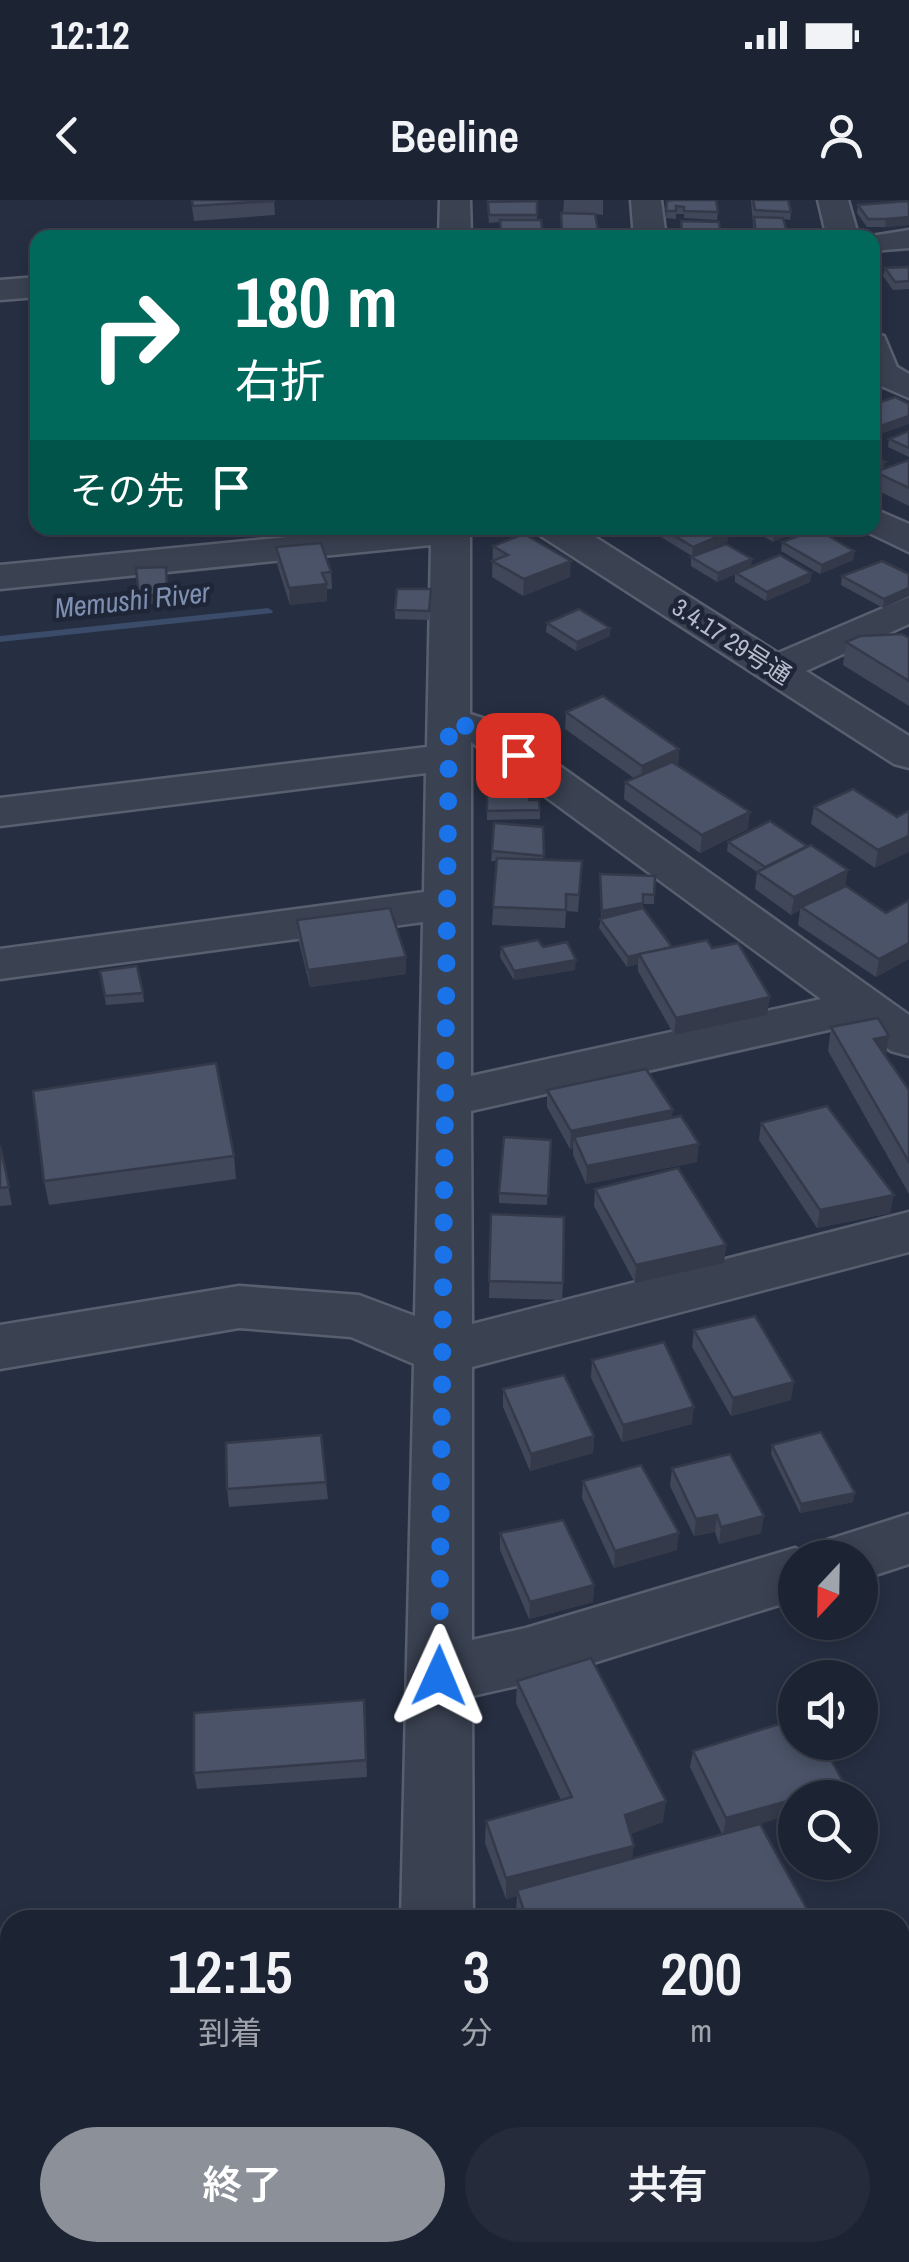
<!DOCTYPE html>
<html lang="ja">
<meta charset="utf-8">
<style>
:root{--surface:#1c2332;--page:#252b3a;--text:#f1f3f6;--muted:#a0a4ac;--line:#3a404d;--accent:#8c9099}
body{margin:0;font-family:"Archivo Narrow","Noto Sans JP",sans-serif;background:var(--page);color:var(--text);height:100vh;display:flex;flex-direction:column;font-size:38px;white-space:nowrap}
*{box-sizing:border-box;margin:0}
p{font-size:32px;color:var(--muted)}
.icon{flex:none;width:55px;height:55px;fill:none;stroke:currentColor;stroke-width:2;stroke-linecap:round;stroke-linejoin:round}
.map{position:relative;flex:1;overflow:hidden}
.sheet{position:absolute;left:0px;top:1710px;width:910px;height:352px;display:flex;flex-direction:column;background:var(--surface);border-radius:30px 30px 0 0;box-shadow:0 5px 15px #0003,0 0 0 2px var(--line)}
.sheet>*{flex:none}
.top-card{position:absolute;left:30px;top:30px;width:850px;height:305px;border-radius:20px;box-shadow:0 5px 15px #0003,0 0 0 2px var(--line);background:#00695c;color:#fff;overflow:hidden}
.needle{width:65px;rotate:202deg}
.fabs{position:absolute;left:778px;top:1340px;display:grid;gap:20px}
.fabs a{display:grid;place-items:center;width:100px;height:100px;border-radius:50%;background:var(--surface);box-shadow:0 5px 15px #0003,0 0 0 2px var(--line);font-size:50px}
.pin{position:absolute;display:grid;place-items:center;width:85px;height:85px;color:#fff;margin:-42px;border-radius:20px;box-shadow:0 5px 15px #0006}
.me{position:absolute;width:110px;margin:-55px;rotate:1deg;stroke-linejoin:round;filter:drop-shadow(0 0 8px #0008)}
.turn{display:flex;align-items:center;gap:35px;height:210px;padding:0 40px;font-size:45px}
.turn .icon{width:130px;height:130px;stroke-width:2.5}
.turn b{display:block;font-size:70px;line-height:85px}
.then{display:flex;align-items:center;height:95px;padding:0 40px;background:#0003;gap:20px;font-size:38px}
.eta{display:flex;justify-content:space-evenly;align-items:center;height:170px;text-align:center}
.eta b{font-size:60px;font-weight:600;line-height:70px}
.button{display:flex;gap:20px;margin-top:auto;padding:20px 40px}
.button a{flex:1;height:115px;border-radius:60px;background:var(--accent);color:#fff;font-size:40px;font-weight:600;line-height:115px;text-align:center}
.button a+a{background:var(--page);color:var(--text)}
.status{display:flex;justify-content:space-between;align-items:center;height:70px;padding:0 50px;background:var(--surface);direction:ltr}
.status svg{height:28px;fill:currentColor}
header{display:flex;justify-content:space-between;align-items:center;height:130px;padding:0 40px;background:var(--surface);font-size:45px;font-weight:600}
.map>svg:first-child{display:block}
.lines{fill:none;stroke-linecap:round;stroke-linejoin:round}
.stream{fill:#3b4b6a;fill-rule:evenodd}
.minor-casing{stroke:#585f6f;stroke-width:5}
.minor{fill:#3a4151;fill-rule:evenodd}
.wall{fill:#404759}
.shaded-wall{fill:#343a49}
.building{fill:#4a5368;stroke:#343a49;stroke-width:2.5}
.route{stroke:#1a73e8;stroke-width:18;stroke-dasharray:0 32.4}
.labels{text-anchor:middle;stroke-width:9;stroke-linejoin:round;paint-order:stroke}
.far-street-label{font-size:25px;fill:#b7bdcb;stroke:#1f2637}
.far-water-label{font-size:28px;font-style:italic;fill:#7e8fb2;stroke:#1f2637}
</style>
<div class="status"><b>12:12</b><svg viewBox="0 0 49 12"><path d="M0 12V9h3v3zM5 12V6h3v6zM10 12V3h3v9zM15 12V0h3v12zM26 1h20v11H26zM47 4h2v5h-2z"/></svg></div>
<header><svg class="icon" aria-label="back" viewBox="0 0 24 24"><path d="M15 5l-7 7 7 7"/></svg>Beeline<svg class="icon" aria-label="person" viewBox="0 0 24 24"><circle cx="12" cy="8" r="4"/><path d="M4 21q1-7 8-7t8 7"/></svg></header>
<div class="map">
<svg width="909" height="2062" viewBox="0 0 909 2062">
<rect width="100%" height="100%" fill="#262f42"/>
<g class="lines">
<polygon class="stream" points="268,408 273,411 272,413 0,442 0,436"/>
<g class="minor-casing">
<g id="minor">
<polygon points="440,0 470,0 471,38 439,38"/>
<polygon points="631,0 661,0 666,38 634,38"/>
<polygon points="818,0 848,0 859,38 827,38"/>
<polygon points="909,30 909,48 872,51 872,38 859,38"/>
<polygon points="38,77 38,97 0,100 0,80"/>
<polygon points="872,133 884,136 897,167 909,174 909,198 872,182"/>
<polygon points="872,308 909,324 909,352 859,328 872,328"/>
<path d="M380,328H470V514L501,524L909,815V856L891,851L855,824L471,911L472,1124L909,1012V1052L472,1167V1440L526,1428L795,1348L818,1357L827,1340L909,1314V1364L860,1380V1358H795V1400L526,1484L472,1496L473,1720H401L414,1164L351,1137L239,1128L0,1169V1125L239,1086L359,1095L415,1116L423,722L0,779V749L424,692L426,573L0,626V598L427,547L431,345L0,389V365ZM471,542L821,799L471,876Z"/>
<polygon points="536,328 581,328 778,453 909,397 909,424 806,471 909,536 909,568 894,564 541,336"/>
<polygon points="909,1892 909,1968 900,1971 900,1895"/>
<rect x="393" y="2052" width="80" height="10"/>
<polygon points="503,2052 604,2052 600,2062 499,2062"/>
</g>
</g>
<use href="#minor" class="minor"/>
</g>
<g class="wall">
<polygon points="191,0 274,0 275,15 194,21"/>
<polygon points="487,0 537,1 537,20 541,20 543,38 501,38 500,22 489,23"/>
<polygon points="564,0 603,0 603,15 595,14 598,37 604,38 562,37 561,13 563,13"/>
<polygon points="751,0 788,0 791,12 790,20 784,19 788,38 754,38"/>
<polygon points="667,1 718,12 717,20 684,18 684,14 676,14 676,19 666,18"/>
<polygon points="909,3 909,25 885,27 867,27 857,13 858,5"/>
<polygon points="909,67 909,89 893,90 883,76 885,68"/>
<polygon points="909,231 909,257 888,247 889,239"/>
<polygon points="872,256 884,269 909,260 909,306 873,288 875,274 872,275"/>
<polygon points="647,328 721,328 728,341 692,356 661,337 662,328 654,332"/>
<polygon points="749,328 807,328 773,342"/>
<polygon points="782,342 854,351 853,360 820,374 781,351"/>
<polygon points="493,346 570,377 523,396 492,377"/>
<polygon points="276,347 331,372 332,389 327,389 327,401 290,405 277,364"/>
<polygon points="691,357 751,367 811,373 810,382 766,401 735,382 735,374 717,382 691,366"/>
<polygon points="166,367 168,395 162,396 163,404 140,404 136,368"/>
<polygon points="909,374 909,396 883,408 841,385 842,376"/>
<polygon points="431,389 429,420 395,419 395,410"/>
<polygon points="547,423 610,428 610,436 576,451 546,432"/>
<polygon points="909,438 909,506 843,465 846,442"/>
<polygon points="566,512 679,549 678,566 748,629 700,653 624,599 625,582 634,578 565,529"/>
<polygon points="487,578 529,600 540,610 540,619 487,620"/>
<polygon points="814,607 897,617 875,668 811,624"/>
<polygon points="543,627 543,659 582,661 578,712 566,711 565,728 492,725 496,661 491,661 492,651"/>
<polygon points="728,642 845,686 886,713 909,700 909,759 876,777 798,725 800,710 791,715 755,689 757,672 727,651"/>
<polygon points="600,674 655,676 654,704 643,704 643,708 672,747 767,815 674,835 638,771 638,764 627,767 599,728 601,718"/>
<polygon points="297,720 406,774 310,787 298,738"/>
<polygon points="501,747 543,747 575,770 514,780 500,757"/>
<polygon points="100,771 143,793 144,802 106,805"/>
<polygon points="831,827 889,836 886,856 909,890 909,994 828,851"/>
<polygon points="547,890 672,918 697,962 586,984 573,955 573,948 570,949 547,907"/>
<polygon points="761,923 890,1013 817,1028 759,940"/>
<polygon points="551,940 547,1005 499,1003 499,993"/>
<polygon points="0,945 12,1005 0,1006"/>
<polygon points="234,956 236,979 49,1005 44,981"/>
<polygon points="595,989 726,1045 724,1063 635,1083 594,1006"/>
<polygon points="491,1014 563,1083 562,1100 489,1098"/>
<polygon points="694,1130 791,1200 731,1216 692,1147"/>
<polygon points="592,1160 692,1224 622,1242 591,1178"/>
<polygon points="503,1189 594,1236 593,1253 530,1271 503,1207"/>
<polygon points="772,1245 853,1302 800,1313 771,1254"/>
<polygon points="672,1268 761,1333 719,1344 715,1332 694,1336 670,1286"/>
<polygon points="583,1281 677,1350 614,1368 582,1298"/>
<polygon points="326,1282 328,1299 229,1307 227,1289"/>
<polygon points="500,1333 594,1385 593,1402 529,1419 500,1350"/>
<polygon points="517,1481 663,1622 630,1634 632,1659 722,1634 690,1567 693,1551 845,1585 842,1598 795,1598 761,1624 813,1720 519,1720 516,1712 517,1696 506,1699 485,1643 486,1621 561,1600 516,1503"/>
<polygon points="364,1500 367,1577 197,1589 194,1573"/>
</g>
<g class="shaded-wall">
<polygon points="909,17 909,25 885,27 886,19"/>
<polygon points="909,216 909,224 872,237 872,229"/>
<polygon points="885,262 884,270 875,272 872,275 872,267"/>
<polygon points="787,328 807,328 773,342 774,333"/>
<polygon points="729,332 728,341 692,356 693,347"/>
<polygon points="854,351 853,360 820,374 822,365"/>
<polygon points="752,359 751,368 717,382 718,373"/>
<polygon points="571,361 570,377 523,396 524,379"/>
<polygon points="811,373 810,382 766,401 767,392"/>
<polygon points="327,384 327,401 290,405 289,388"/>
<polygon points="909,388 909,396 883,408 884,399"/>
<polygon points="610,428 610,436 576,451 577,442"/>
<polygon points="679,549 678,566 641,583 642,566"/>
<polygon points="750,612 748,629 700,653 702,635"/>
<polygon points="909,636 909,652 875,668 878,650"/>
<polygon points="848,670 845,687 801,707 800,710 791,715 794,697"/>
<polygon points="643,703 642,713 601,720 602,711"/>
<polygon points="909,743 909,759 876,777 879,759"/>
<polygon points="639,755 638,764 627,767 628,757"/>
<polygon points="406,757 406,774 310,787 308,770"/>
<polygon points="576,760 575,770 514,780 514,771"/>
<polygon points="770,797 767,815 674,835 676,818"/>
<polygon points="889,836 885,860 874,839"/>
<polygon points="673,910 671,928 574,937 573,948 570,949 571,931"/>
<polygon points="699,944 697,962 586,984 587,966"/>
<polygon points="894,995 890,1013 817,1028 820,1010"/>
<polygon points="726,1045 724,1063 635,1083 636,1065"/>
<polygon points="794,1182 791,1200 731,1216 733,1198"/>
<polygon points="694,1207 692,1224 622,1242 623,1225"/>
<polygon points="594,1236 593,1253 530,1271 531,1254"/>
<polygon points="855,1293 853,1302 800,1313 801,1304"/>
<polygon points="717,1315 715,1332 694,1336 696,1319"/>
<polygon points="764,1316 761,1333 719,1344 721,1327"/>
<polygon points="679,1333 677,1350 614,1368 615,1351"/>
<polygon points="594,1385 593,1402 529,1419 530,1402"/>
<polygon points="845,1585 842,1598 802,1598"/>
<polygon points="795,1599 795,1614 723,1634 726,1618"/>
<polygon points="666,1601 663,1622 623,1637 625,1615"/>
<polygon points="634,1646 631,1667 517,1690 517,1696 506,1699 506,1678"/>
</g>
<g class="building">
<polygon points="192,0 274,0 274,1 193,6"/>
<polygon points="673,0 716,0 718,12 684,11 684,7 676,6 676,11 666,11 667,1"/>
<polygon points="753,0 788,0 791,12 755,10"/>
<polygon points="537,1 537,15 489,15 488,2"/>
<polygon points="907,1 909,3 909,17 886,19 868,19 858,5"/>
<polygon points="561,13 595,14 598,30 562,30"/>
<polygon points="754,17 783,18 788,36 756,35"/>
<polygon points="500,20 541,20 543,34 501,34"/>
<polygon points="681,21 719,22 721,38 682,38"/>
<polygon points="909,67 909,81 895,82 885,68"/>
<polygon points="895,197 909,204 909,216 872,229 872,205"/>
<polygon points="909,231 909,248 889,239"/>
<polygon points="872,256 885,262 872,267"/>
<polygon points="909,260 909,288 875,272"/>
<polygon points="662,328 721,328 729,332 693,347"/>
<polygon points="764,328 787,328 774,333"/>
<polygon points="817,329 854,351 822,365 782,342"/>
<polygon points="524,334 571,361 524,379 492,361 508,355 493,346"/>
<polygon points="321,343 331,372 322,373 327,384 289,388 276,347"/>
<polygon points="726,344 752,359 718,373 691,357"/>
<polygon points="780,355 811,373 767,392 736,373"/>
<polygon points="882,361 909,374 909,388 884,399 842,376"/>
<polygon points="166,367 167,387 160,387 162,395 139,396 136,368"/>
<polygon points="397,389 431,389 429,411 395,410"/>
<polygon points="579,409 610,428 577,442 547,423"/>
<polygon points="902,434 909,438 909,481 846,442 860,436"/>
<polygon points="603,496 679,549 642,566 566,512"/>
<polygon points="672,562 750,612 702,635 625,582"/>
<polygon points="487,578 529,578 529,600 539,600 540,610 487,611"/>
<polygon points="853,589 897,617 908,611 909,612 909,636 878,650 814,607"/>
<polygon points="770,621 807,646 765,667 728,642"/>
<polygon points="494,623 543,627 544,656 492,651"/>
<polygon points="811,645 848,670 794,697 757,672"/>
<polygon points="497,658 582,661 579,695 566,694 566,710 493,707"/>
<polygon points="600,674 655,676 654,695 643,694 643,703 602,711"/>
<polygon points="846,686 886,713 909,700 909,743 879,759 801,707"/>
<polygon points="390,708 406,757 308,770 297,720"/>
<polygon points="643,708 672,747 628,757 600,719"/>
<polygon points="538,740 543,747 567,742 576,760 514,771 501,747"/>
<polygon points="707,740 712,748 738,743 770,797 676,818 639,754"/>
<polygon points="137,766 143,793 105,796 100,771"/>
<polygon points="878,818 889,836 874,839 909,890 909,962 831,827"/>
<polygon points="216,863 234,956 44,981 33,891"/>
<polygon points="646,869 673,910 571,931 547,890"/>
<polygon points="827,906 894,995 820,1010 761,923"/>
<polygon points="681,916 699,944 587,966 574,937"/>
<polygon points="504,937 551,940 548,996 499,993"/>
<polygon points="0,945 9,987 0,988"/>
<polygon points="678,968 726,1045 636,1065 595,989"/>
<polygon points="491,1014 564,1017 563,1083 489,1081"/>
<polygon points="755,1116 794,1182 733,1198 694,1130"/>
<polygon points="664,1142 694,1207 623,1225 592,1160"/>
<polygon points="564,1175 594,1236 531,1254 503,1189"/>
<polygon points="821,1232 855,1293 801,1304 772,1245"/>
<polygon points="321,1235 326,1282 227,1289 226,1243"/>
<polygon points="730,1254 764,1316 721,1327 717,1315 696,1319 672,1268"/>
<polygon points="641,1265 679,1333 615,1351 583,1281"/>
<polygon points="563,1320 594,1385 530,1402 500,1333"/>
<polygon points="591,1458 666,1601 625,1615 634,1646 506,1678 486,1621 572,1597 517,1481"/>
<polygon points="364,1500 366,1560 194,1573 194,1513"/>
<polygon points="795,1519 795,1542 821,1542 845,1585 802,1598 795,1598 795,1599 726,1618 693,1551"/>
<polygon points="760,1624 813,1720 527,1720 517,1690"/>
</g>
<g class="lines">
<polyline class="route" points="439,1476 449,521 486,532 518,555"/>
</g>
<g class="labels">
<g class="far-street-label">
<text transform="translate(732 441) rotate(33)" y="9">3.4.17 29号通</text>
</g>
<g class="far-water-label">
<text transform="translate(132 400) rotate(-6)" y="10">Memushi River</text>
</g>
</g>
</svg>
<div class="fabs">
<a><svg class="needle" viewBox="-14 -14 28 28"><path d="M0-13l5 13h-10z" fill="#e53935"/><path d="M0 13l5-13h-10z" fill="#a0a4ac"/></svg></a>
<a><svg class="icon" aria-label="sound" viewBox="0 0 24 24"><path d="M4 9h4l5-4v14l-5-4H4zM17 9q2 3 0 6"/></svg></a>
<a><svg class="icon" aria-label="search" viewBox="0 0 24 24"><circle cx="10" cy="10" r="6"/><path d="M15 15l6 6"/></svg></a>
</div>
<div class="pin" style="left:518px;top:555px;background:#d93025"><svg class="icon" aria-label="arrive" viewBox="0 0 24 24"><path d="M6 21V4h12l-3 4 3 4H6"/></svg></div>
<svg class="me" style="left:439px;top:1476px" viewBox="-20 -20 40 40"><path d="M0-17L14 15 0 8-14 15z" fill="#1a73e8" stroke="#fff" stroke-width="4"/></svg>
<div class="top-card">
<div class="turn"><svg class="icon" aria-label="right" viewBox="0 0 24 24"><path d="M7 20v-9h11M14 6l5 5-5 5"/></svg><div><b>180 m</b>右折</div></div>
<div class="then">その先<svg class="icon" aria-label="arrive" viewBox="0 0 24 24"><path d="M6 21V4h12l-3 4 3 4H6"/></svg></div>
</div>
<section class="sheet">
<div class="eta">
<div><b>12:15</b><p>到着</p></div>
<div><b>3</b><p>分</p></div>
<div><b>200</b><p>m</p></div>
</div>
<div class="button"><a>終了</a><a>共有</a></div>
</section>
</div>
